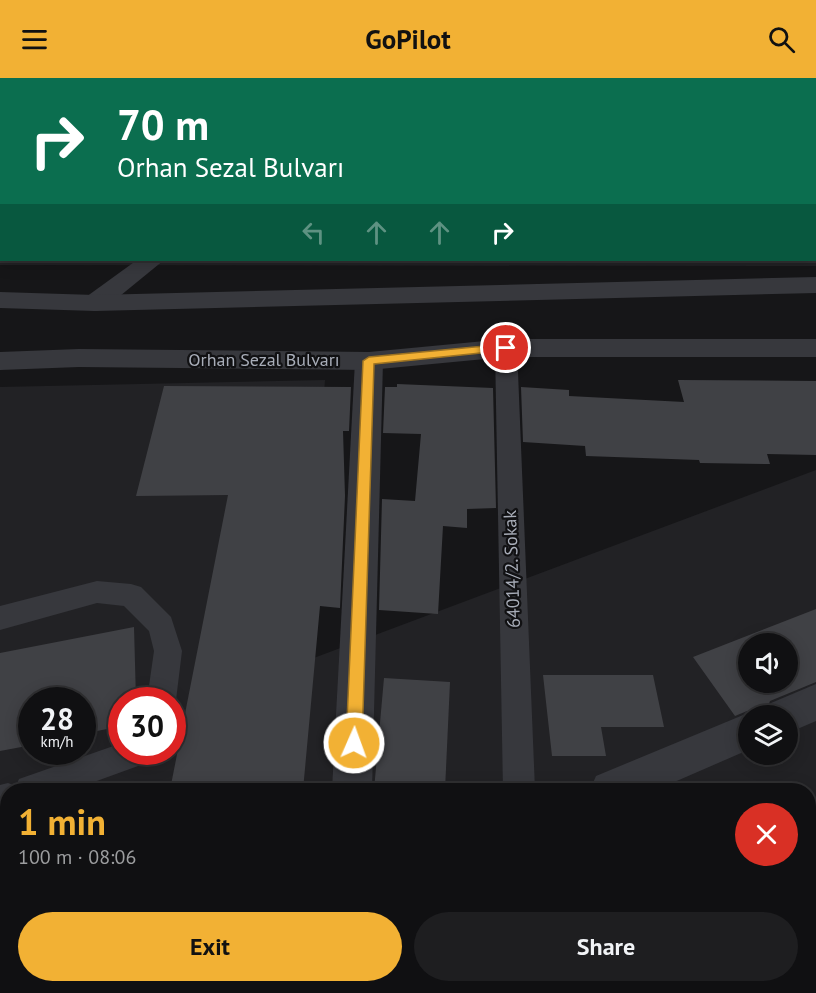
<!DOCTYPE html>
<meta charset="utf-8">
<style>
:root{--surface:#101012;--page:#1e1e20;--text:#f1f3f6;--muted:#9c9d9f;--line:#303032;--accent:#f2b134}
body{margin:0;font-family:"PT Sans",sans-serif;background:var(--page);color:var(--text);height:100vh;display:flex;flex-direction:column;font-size:22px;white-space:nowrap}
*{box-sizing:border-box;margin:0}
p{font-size:20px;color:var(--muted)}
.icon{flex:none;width:33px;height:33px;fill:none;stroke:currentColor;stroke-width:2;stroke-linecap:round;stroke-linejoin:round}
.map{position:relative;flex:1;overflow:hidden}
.side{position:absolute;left:0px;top:705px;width:816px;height:210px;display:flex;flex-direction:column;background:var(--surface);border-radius:24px 24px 0 0;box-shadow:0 3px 15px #0003,0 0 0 2px var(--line)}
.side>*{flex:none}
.guide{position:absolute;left:0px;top:0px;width:816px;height:183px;box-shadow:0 3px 15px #0003,0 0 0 2px var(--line);background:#0b6e4f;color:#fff;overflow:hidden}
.controls{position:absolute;left:738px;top:555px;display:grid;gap:12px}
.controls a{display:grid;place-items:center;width:60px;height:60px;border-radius:50%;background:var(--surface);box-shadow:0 3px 15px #0003,0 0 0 2px var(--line);font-size:30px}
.speed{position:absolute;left:18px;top:609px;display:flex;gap:12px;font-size:30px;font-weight:700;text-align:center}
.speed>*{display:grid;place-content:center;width:78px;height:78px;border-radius:50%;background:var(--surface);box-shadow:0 3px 15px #0003,0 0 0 2px var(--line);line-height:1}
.speed small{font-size:15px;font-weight:400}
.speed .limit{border:9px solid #d22;background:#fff;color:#111}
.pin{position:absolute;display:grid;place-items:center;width:51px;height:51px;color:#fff;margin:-26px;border:3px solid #fff;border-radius:50%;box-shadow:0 2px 6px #0007}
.me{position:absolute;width:66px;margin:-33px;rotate:2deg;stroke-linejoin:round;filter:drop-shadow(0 0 4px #0008)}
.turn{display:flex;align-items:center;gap:21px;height:126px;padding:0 18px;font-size:27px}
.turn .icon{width:78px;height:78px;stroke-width:2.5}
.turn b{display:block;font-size:42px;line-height:51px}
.lanes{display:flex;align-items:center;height:57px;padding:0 18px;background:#0003;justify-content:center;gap:30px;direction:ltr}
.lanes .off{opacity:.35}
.round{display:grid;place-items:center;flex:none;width:63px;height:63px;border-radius:32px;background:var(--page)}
.summary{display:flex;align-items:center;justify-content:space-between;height:102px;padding:0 18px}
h1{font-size:36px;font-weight:800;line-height:45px;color:var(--accent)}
.primary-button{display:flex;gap:12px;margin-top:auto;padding:12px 18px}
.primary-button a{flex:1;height:69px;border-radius:36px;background:var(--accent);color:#111;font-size:24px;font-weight:800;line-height:69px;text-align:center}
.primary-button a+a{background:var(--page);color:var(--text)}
header{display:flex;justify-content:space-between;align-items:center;height:78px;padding:0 18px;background:var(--accent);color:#111;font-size:27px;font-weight:800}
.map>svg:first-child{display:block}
.built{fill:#222225;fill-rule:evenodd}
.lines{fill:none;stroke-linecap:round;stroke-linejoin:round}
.canal{fill:#2c353c;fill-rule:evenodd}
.building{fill:#404145;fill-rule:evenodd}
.service{fill:#37383d;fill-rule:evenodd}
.minor{fill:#37383d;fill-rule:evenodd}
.tertiary{fill:#37383d;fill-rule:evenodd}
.route{fill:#f2b134;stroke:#9d7322;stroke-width:1.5}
.labels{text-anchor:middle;stroke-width:4.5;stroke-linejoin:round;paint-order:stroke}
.street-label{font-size:18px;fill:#a8adb8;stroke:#111113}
</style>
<header><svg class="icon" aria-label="menu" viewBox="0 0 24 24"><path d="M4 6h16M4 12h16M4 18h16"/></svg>GoPilot<svg class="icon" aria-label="search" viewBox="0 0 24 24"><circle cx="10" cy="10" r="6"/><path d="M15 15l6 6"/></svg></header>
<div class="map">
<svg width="816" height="915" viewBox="0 0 816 915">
<rect width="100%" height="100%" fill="#161618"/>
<g class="built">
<path d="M0,0H816V188L0,187ZM2,2H814V182H2Z"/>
<path d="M325,302L303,584L816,392V915H0V309ZM748,566H788V604H748ZM32,622H82V674H32ZM122,622H172V674H122ZM748,638H788V676H748ZM8,712H808V908H8Z"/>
</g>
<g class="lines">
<g class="canal">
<polygon points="816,818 816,880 808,884 808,821"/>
<polygon points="668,908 742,908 739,915 665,915"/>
</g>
</g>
<g class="building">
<polygon points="678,302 816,303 816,377 767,376 770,386 700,385 699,382 586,378 585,368 523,364 521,309 569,312 569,318 684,324"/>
<polygon points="397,306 493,310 496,430 467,431 467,450 443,448 438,536 379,532 382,421 415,423 421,356 383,355 385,309 397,309"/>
<polygon points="164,308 351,309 349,353 343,353 345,418 340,530 320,528 303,712 170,712 228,417 136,418"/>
<path d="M816,531V604L770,623L764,638L747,633L735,638L693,579ZM748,566H788V604H748Z"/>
<polygon points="134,549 136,622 122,622 122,648 82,656 82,622 32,622 32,667 0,673 0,575"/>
<polygon points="543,597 653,597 664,649 601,649 606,678 552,678"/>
<polygon points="384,600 450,604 445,712 374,712"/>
</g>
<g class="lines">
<g class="service">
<polygon points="506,263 513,265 517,270 535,712 503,712 495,270 499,265"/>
<polygon points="97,503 131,506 141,509 171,539 182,573 176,622 172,629 172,622 147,622 154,573 149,553 124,528 97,525 0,552 0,528"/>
<polygon points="122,665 122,674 153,674 149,684 72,712 8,712 8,737 0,739 0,707 8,705 16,708 19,701"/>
</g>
<g class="minor">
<polygon points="379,0 398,0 378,2"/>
<polygon points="665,0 688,0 689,2 666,2"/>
<polygon points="814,24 816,24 814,37"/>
<polygon points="814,84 816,84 816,107 814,106"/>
<rect x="814" y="161" width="2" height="15"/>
<polygon points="137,182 164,182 104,231 95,233 86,231 82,225 86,219"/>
<polygon points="369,274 379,276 383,283 372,712 332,712 355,283 359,276"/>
<polygon points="816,606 816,643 788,655 788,638 766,638 771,625"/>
<polygon points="748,635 755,638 748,638 748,672 656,712 590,712 596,698"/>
<polygon points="285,908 348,908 346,915 281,915"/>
</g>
<g class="tertiary">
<polygon points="816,199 816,215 95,233 0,230 0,214 95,217"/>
<polygon points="506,261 816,261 816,279 506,279 369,292 79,289 0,292 0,274 79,271 369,274"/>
</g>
</g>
<polygon class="route" points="506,266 511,270 510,272 374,286 362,665 360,670 354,673 348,670 346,665 363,283 369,279"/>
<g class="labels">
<g class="street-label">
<text x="264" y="288">Orhan Sezal Bulvarı</text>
<text transform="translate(512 491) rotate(-92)" y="6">64014/2. Sokak</text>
</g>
</g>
</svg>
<div class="controls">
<a><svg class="icon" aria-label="sound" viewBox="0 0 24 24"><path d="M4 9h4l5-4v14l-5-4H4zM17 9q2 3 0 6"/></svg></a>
<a><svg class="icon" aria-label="layers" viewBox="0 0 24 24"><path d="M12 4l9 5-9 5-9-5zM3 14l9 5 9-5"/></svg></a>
</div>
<div class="speed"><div>28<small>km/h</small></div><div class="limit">30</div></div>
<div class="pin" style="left:506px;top:270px;background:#d93025"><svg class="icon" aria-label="arrive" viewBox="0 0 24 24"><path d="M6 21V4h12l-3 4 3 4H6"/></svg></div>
<svg class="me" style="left:354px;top:665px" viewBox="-20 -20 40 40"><circle r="17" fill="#f2b134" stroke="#fff" stroke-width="3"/><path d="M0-11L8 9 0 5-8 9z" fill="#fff"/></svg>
<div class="guide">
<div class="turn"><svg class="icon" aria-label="right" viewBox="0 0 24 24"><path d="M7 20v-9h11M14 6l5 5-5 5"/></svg><div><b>70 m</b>Orhan Sezal Bulvarı</div></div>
<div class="lanes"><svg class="icon off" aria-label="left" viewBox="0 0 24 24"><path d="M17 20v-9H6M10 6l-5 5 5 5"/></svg><svg class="icon off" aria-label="ahead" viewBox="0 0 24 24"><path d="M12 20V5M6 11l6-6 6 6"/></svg><svg class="icon off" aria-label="ahead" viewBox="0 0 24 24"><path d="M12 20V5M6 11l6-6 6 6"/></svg><svg class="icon" aria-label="right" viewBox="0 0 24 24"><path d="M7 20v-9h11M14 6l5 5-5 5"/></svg></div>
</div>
<section class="side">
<div class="summary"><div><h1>1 min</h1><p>100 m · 08:06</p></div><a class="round" style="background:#d93025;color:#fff"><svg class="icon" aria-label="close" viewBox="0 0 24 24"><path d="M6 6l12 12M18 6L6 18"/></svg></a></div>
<div class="primary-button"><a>Exit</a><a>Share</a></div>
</section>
</div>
